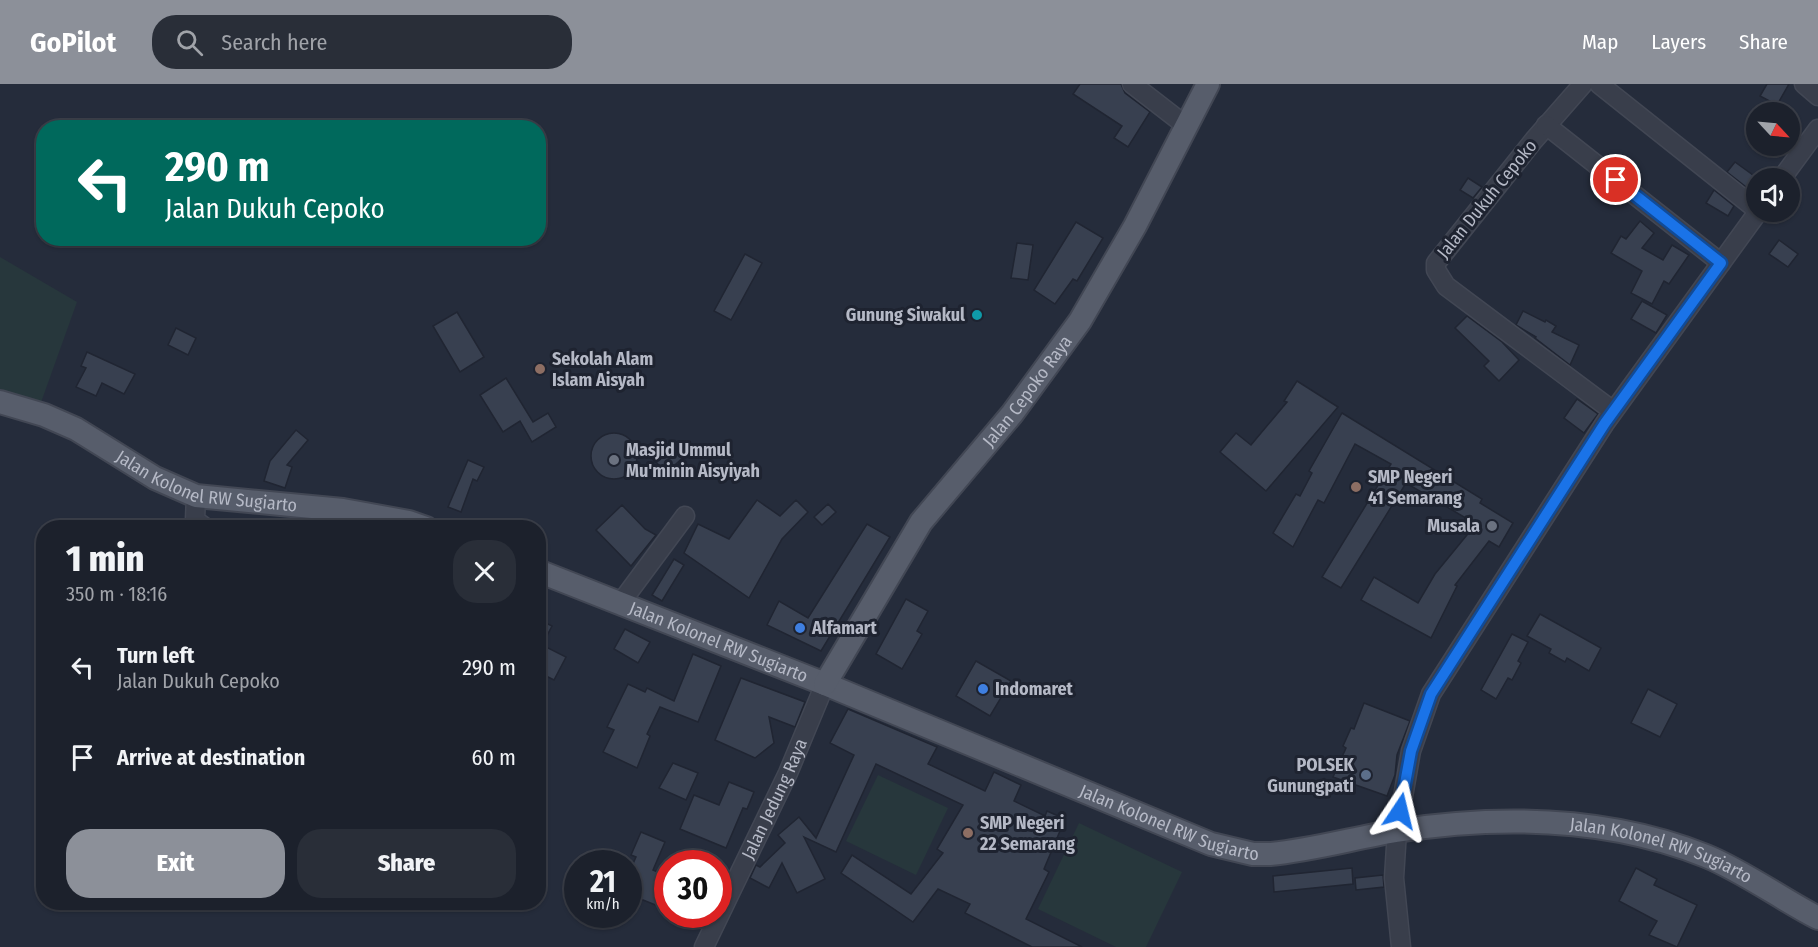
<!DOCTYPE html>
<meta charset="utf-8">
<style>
:root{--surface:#1c212c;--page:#292e38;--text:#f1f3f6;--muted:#a0a3a9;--line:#3a3e48;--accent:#8c9099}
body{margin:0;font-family:"Fira Sans Condensed",sans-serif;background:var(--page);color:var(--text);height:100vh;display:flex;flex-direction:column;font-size:22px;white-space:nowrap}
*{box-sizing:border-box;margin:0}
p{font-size:20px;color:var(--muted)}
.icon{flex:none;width:33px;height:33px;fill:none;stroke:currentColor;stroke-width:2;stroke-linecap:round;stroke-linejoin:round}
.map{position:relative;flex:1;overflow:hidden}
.side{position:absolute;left:36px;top:436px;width:510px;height:390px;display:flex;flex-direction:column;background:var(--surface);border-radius:24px;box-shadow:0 2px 4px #0004,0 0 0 2px var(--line)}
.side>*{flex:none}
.top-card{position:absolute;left:36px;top:36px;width:510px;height:126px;border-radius:24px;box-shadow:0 2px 4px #0004,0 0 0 2px var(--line);background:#00695c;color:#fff;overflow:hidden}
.needle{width:39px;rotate:116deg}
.controls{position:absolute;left:1746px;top:18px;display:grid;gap:12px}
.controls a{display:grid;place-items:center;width:54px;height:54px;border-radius:50%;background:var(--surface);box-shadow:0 2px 4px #0004,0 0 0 2px var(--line);font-size:30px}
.speed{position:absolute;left:564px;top:766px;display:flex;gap:12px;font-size:30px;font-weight:700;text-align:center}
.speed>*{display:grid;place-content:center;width:78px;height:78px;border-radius:50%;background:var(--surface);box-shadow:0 2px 4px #0004,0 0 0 2px var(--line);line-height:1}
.speed small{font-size:15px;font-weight:400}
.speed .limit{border:9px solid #d22;background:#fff;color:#111}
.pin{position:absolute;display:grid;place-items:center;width:51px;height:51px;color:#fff;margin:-26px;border:3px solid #fff;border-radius:50%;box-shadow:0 2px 6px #0007}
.me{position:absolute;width:66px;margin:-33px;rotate:10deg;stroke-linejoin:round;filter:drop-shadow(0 0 4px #0008)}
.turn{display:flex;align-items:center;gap:21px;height:126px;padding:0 30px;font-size:27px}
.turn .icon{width:78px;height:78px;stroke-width:2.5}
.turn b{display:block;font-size:42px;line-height:51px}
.round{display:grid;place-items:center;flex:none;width:63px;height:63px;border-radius:24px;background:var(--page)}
.summary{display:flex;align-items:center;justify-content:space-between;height:102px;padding:0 30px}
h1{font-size:36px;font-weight:800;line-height:45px}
.primary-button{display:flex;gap:12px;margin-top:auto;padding:12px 30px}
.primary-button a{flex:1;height:69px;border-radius:24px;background:var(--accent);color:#fff;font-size:24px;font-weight:800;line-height:69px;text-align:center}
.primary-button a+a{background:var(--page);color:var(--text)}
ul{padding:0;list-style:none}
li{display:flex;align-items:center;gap:18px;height:90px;padding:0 30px}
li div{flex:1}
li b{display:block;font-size:22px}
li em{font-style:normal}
header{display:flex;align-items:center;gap:36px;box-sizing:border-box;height:84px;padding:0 30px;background:var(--accent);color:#fff}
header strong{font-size:28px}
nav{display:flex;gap:33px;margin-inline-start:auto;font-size:21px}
.search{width:420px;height:54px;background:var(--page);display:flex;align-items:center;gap:15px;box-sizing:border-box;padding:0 21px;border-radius:24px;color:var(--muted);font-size:22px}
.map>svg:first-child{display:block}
.green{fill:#27373c}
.building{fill:#384050;stroke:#202532;stroke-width:1.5}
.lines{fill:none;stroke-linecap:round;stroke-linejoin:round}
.minor-casing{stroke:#424754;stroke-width:21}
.major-casing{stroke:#424754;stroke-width:26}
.minor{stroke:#393e4b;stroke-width:18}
.major{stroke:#575d6b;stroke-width:22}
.route-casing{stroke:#114b97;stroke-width:15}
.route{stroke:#1a73e8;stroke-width:10}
.culture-dot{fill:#0f9aa8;stroke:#1e2330;stroke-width:2}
.education-dot{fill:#8d6e63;stroke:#1e2330;stroke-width:2}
.worship-dot{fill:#6b7280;stroke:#1e2330;stroke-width:2}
.shop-dot{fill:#3f7fe0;stroke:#1e2330;stroke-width:2}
.service-dot{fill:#5c6f8a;stroke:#1e2330;stroke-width:2}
.labels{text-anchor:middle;stroke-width:6;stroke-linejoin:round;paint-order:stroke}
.street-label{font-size:18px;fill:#b5b9c6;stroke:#1e2330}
.poi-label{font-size:18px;font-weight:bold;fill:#b5b9c6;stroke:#1e2330;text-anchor:start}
</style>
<header>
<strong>GoPilot</strong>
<div class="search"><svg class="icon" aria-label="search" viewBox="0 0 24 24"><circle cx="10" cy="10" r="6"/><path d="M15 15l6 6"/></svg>Search here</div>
<nav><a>Map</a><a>Layers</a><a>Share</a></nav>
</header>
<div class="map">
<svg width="1818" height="863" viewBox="0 0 1818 863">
<rect width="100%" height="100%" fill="#252c3b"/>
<g class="green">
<polygon points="0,173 77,218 39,324 0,307"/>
<polygon points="878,691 948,724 916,791 846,757"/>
<polygon points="1079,739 1182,788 1146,863 1116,863 1038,825"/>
</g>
<g class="building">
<polygon points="1080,0 1121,0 1125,9 1150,28 1128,63 1114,54 1122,42 1073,10"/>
<polygon points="1767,0 1789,0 1777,21 1760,12"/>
<polygon points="1735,78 1757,94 1750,106 1727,88"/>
<polygon points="1468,94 1482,103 1473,114 1460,106"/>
<polygon points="1714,106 1734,122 1728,132 1706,119"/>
<polygon points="1640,137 1654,149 1642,164 1663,176 1672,161 1689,171 1669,200 1664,197 1652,220 1631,209 1642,187 1611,169 1621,152 1626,155"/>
<polygon points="1076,138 1103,154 1077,197 1073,195 1055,220 1034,206"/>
<polygon points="1779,156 1798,170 1788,183 1769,170"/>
<polygon points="1017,159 1033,161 1028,196 1011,194"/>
<polygon points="745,170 762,179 731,236 714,227"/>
<polygon points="1642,217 1667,231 1656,249 1631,235"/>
<polygon points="1523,227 1545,238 1546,236 1556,242 1552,248 1579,261 1570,281 1535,254 1536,253 1516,241"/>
<polygon points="457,228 484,273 460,288 433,242"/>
<polygon points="1467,232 1502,258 1519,276 1499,297 1484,282 1489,277 1455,244"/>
<polygon points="176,244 196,254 188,271 168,261"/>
<polygon points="87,268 135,290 124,310 102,299 96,312 76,303 86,284 81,282"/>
<polygon points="506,294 533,338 548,329 556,343 532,358 520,337 503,348 480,311"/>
<polygon points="1297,297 1338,323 1266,407 1220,368 1236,349 1251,361 1287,318 1284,317"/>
<polygon points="1577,315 1598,330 1584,349 1564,334"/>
<polygon points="1342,329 1482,415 1480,419 1513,439 1499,463 1489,457 1455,501 1457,502 1431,554 1361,516 1374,493 1418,519 1435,490 1476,440 1406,399 1341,504 1322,493 1391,380 1355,360 1324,419 1318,416 1293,463 1273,449 1296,410 1300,412 1312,389 1309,387"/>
<polygon points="296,346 308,356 287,381 292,383 285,404 264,397 270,377"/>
<circle cx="614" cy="372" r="23"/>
<polygon points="677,358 688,369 666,389 656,378"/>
<polygon points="468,376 484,383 477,397 473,395 461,428 448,423"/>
<polygon points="757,416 780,432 796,416 808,428 782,455 749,514 684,469 698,440 729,455"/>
<polygon points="828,420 836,428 822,441 814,433"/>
<polygon points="622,421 645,445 656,451 631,482 596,446"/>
<polygon points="867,440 890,453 821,567 767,541 779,517 808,534"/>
<polygon points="674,475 684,481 662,517 652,511"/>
<polygon points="906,515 928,527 917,547 922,550 902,585 876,570"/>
<polygon points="1540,530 1601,564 1589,587 1567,574 1565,578 1549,569 1551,565 1527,552"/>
<polygon points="538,535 552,542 542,561 566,573 554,596 538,588"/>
<polygon points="625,545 650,558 638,579 614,565"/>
<polygon points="1512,550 1528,558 1518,577 1521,579 1512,596 1508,594 1496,615 1481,606"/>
<polygon points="693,570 721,582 698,638 660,623 647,650 650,652 637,684 603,668 614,646 607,643 628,600 645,608 647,604 674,617"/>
<polygon points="976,577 1011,597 990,632 956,612"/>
<polygon points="741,594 805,618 795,643 769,633 774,659 755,674 715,656"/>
<polygon points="1648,605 1677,620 1660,653 1631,639"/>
<polygon points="1364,619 1410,637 1397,671 1395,691 1387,712 1333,693 1346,664 1343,662 1351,644 1354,645"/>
<polygon points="848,625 937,663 928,680 985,707 994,688 1021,701 1014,717 1045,732 1047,727 1065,735 1044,785 1049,788 1026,835 1082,863 1032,863 965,829 970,820 938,805 913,838 841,789 852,771 911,810 943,769 937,765 963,721 876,680 836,768 804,753 825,795 797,809 782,779 769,804 750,794 756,781 760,783 785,759 778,751 799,733 816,754 854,671 830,659"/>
<polygon points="673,679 698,689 686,716 659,704"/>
<polygon points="729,698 754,708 747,725 743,724 726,764 680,745 694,711 719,721"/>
<polygon points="641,748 665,758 653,786 668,792 668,800 658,822 628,810 628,791 636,773 631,771"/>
<polygon points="1352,784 1353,800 1274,808 1273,792"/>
<polygon points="1636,784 1657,795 1654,801 1697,821 1677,863 1649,851 1657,837 1619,817"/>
<polygon points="1383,791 1384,803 1356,806 1355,794"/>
</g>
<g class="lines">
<g class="minor-casing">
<g id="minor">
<polyline points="1132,0 1185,41"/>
<polyline points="1583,0 1534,56 1436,179 1436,186 1446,202 1613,327"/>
<polyline points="1599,0 1756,125"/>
<polyline points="1804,0 1818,12"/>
<polyline points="1546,41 1721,179"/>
<polyline points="1782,94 1818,45"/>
<polyline points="196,412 195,436 206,444"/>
<polyline points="619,521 685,432"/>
<path id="s1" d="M704,863L788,689L825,600"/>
<polyline points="1401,863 1394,794 1397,747 1411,667 1431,610 1605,339 1758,128"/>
</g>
</g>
<g class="major-casing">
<g id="major">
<path id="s2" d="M0,318L44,331L76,345L155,394L196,412L343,426L409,438L426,444"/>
<path id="s3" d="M538,487L825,600L1211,760L1253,770H1270C1313,766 1354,754 1396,747C1499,731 1609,733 1706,772C1745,788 1781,815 1818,834"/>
<path id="s4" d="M825,600L921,438L1012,330L1080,237L1135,142L1208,0"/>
</g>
</g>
<use href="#minor" class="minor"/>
<use href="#major" class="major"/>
</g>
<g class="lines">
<g class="route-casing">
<polyline id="route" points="1400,727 1411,667 1431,610 1605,339 1721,179 1616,96"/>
</g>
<use href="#route" class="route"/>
</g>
<circle class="culture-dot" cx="977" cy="231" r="6"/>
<g class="education-dot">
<circle cx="540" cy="285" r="6"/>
<circle cx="1356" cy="403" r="6"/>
<circle cx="968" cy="749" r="6"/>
</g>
<g class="worship-dot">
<circle cx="614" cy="376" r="6"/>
<circle cx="1492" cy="442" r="6"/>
</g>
<g class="shop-dot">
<circle cx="800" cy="544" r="6"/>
<circle cx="983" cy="605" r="6"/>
</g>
<circle class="service-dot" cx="1366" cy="691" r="6"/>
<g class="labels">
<g class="street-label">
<text transform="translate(1487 115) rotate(-51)" y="6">Jalan Dukuh Cepoko</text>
<text dy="6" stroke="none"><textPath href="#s4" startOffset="357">Jalan Cepoko Raya</textPath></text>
<text dy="6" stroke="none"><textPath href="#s2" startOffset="225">Jalan Kolonel RW Sugiarto</textPath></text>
<text dy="6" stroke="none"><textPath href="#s3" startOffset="194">Jalan Kolonel RW Sugiarto</textPath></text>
<text dy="6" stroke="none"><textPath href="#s1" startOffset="164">Jalan Jedung Raya</textPath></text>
<text dy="6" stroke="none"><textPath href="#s3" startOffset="680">Jalan Kolonel RW Sugiarto</textPath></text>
<text dy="6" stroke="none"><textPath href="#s3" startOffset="1184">Jalan Kolonel RW Sugiarto</textPath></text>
</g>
<g class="poi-label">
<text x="965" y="237" text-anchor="end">Gunung Siwakul</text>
<text x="552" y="281">Sekolah Alam<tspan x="552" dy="21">Islam Aisyah</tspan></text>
<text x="626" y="372">Masjid Ummul<tspan x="626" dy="21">Mu'minin Aisyiyah</tspan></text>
<text x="1368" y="399">SMP Negeri<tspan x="1368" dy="21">41 Semarang</tspan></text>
<text x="1480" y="448" text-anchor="end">Musala</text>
<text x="812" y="550">Alfamart</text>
<text x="995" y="611">Indomaret</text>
<text x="1354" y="687" text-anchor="end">POLSEK<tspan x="1354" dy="21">Gunungpati</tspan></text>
<text x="980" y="745">SMP Negeri<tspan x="980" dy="21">22 Semarang</tspan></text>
</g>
</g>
</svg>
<div class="controls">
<a><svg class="needle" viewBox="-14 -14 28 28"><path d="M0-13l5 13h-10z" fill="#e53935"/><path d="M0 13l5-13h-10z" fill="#a0a3a9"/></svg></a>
<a><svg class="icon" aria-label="sound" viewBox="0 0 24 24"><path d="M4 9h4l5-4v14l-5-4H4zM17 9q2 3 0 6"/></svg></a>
</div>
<div class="speed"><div>21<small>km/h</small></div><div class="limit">30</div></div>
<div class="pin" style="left:1616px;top:96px;background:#d93025"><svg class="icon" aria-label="arrive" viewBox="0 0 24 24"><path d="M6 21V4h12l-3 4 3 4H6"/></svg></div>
<svg class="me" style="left:1400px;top:727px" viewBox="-20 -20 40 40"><path d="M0-17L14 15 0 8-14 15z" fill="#1a73e8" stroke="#fff" stroke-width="4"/></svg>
<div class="top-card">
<div class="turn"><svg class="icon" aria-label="left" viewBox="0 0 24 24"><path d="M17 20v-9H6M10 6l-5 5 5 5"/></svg><div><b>290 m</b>Jalan Dukuh Cepoko</div></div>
</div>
<section class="side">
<div class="summary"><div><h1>1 min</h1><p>350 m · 18:16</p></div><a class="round"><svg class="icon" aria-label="close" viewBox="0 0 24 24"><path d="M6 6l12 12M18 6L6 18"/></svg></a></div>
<ul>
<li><svg class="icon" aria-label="left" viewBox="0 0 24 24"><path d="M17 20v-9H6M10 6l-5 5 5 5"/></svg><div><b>Turn left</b><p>Jalan Dukuh Cepoko</p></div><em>290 m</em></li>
<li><svg class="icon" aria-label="arrive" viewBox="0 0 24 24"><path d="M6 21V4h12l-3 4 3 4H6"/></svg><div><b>Arrive at destination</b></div><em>60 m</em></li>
</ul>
<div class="primary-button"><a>Exit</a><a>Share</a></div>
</section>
</div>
